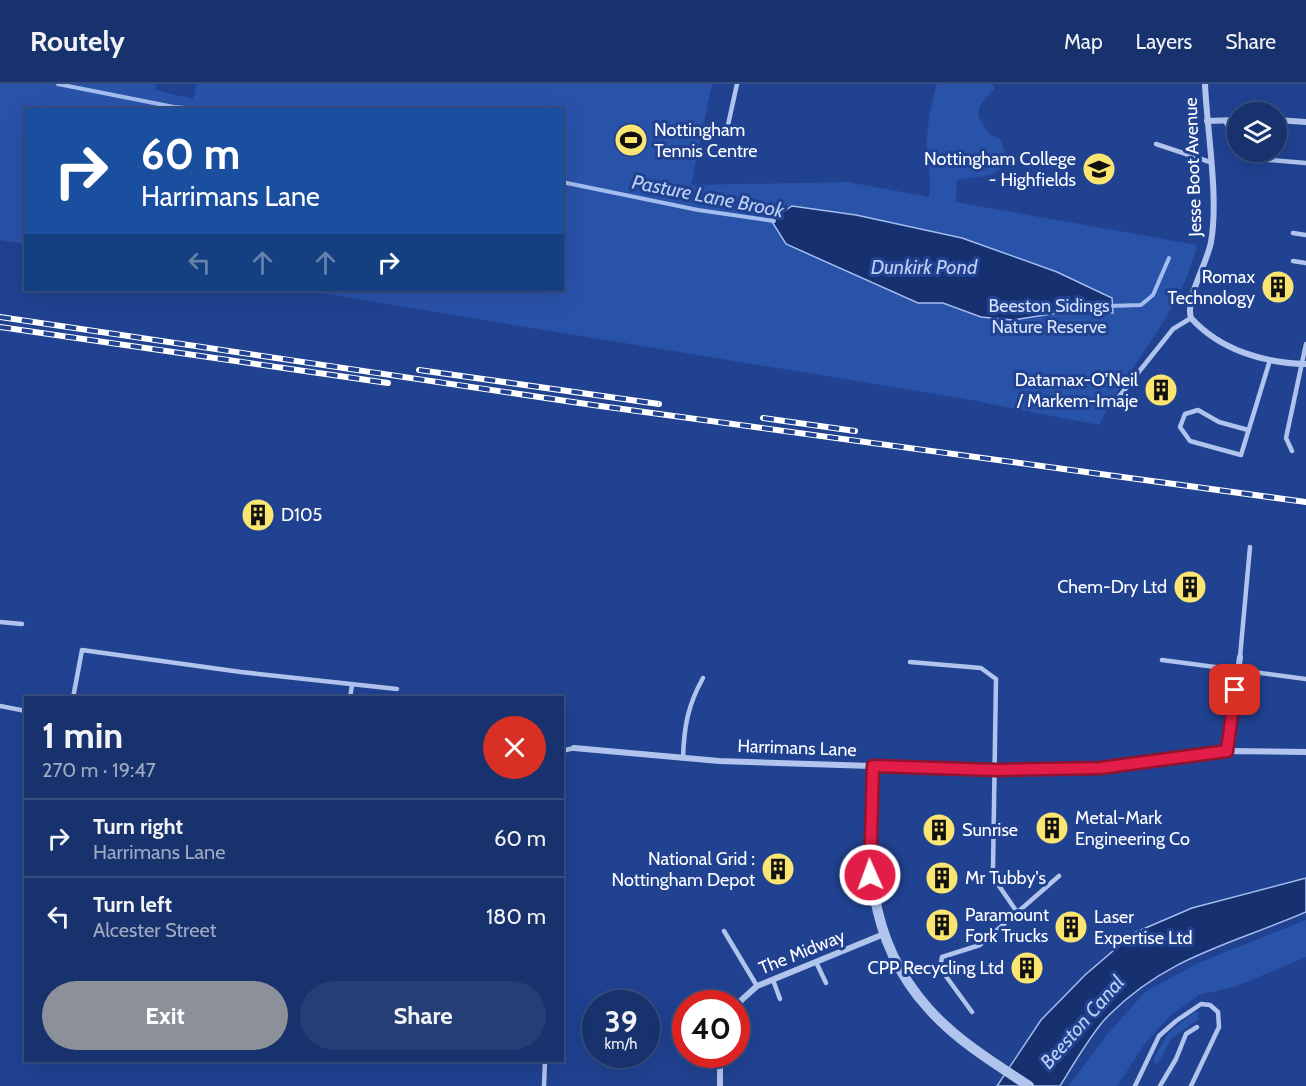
<!DOCTYPE html>
<meta charset="utf-8">
<style>
:root{--surface:#18326d;--page:#253e75;--text:#f1f3f6;--muted:#9faac2;--line:#364d80;--accent:#8c9099}
body{margin:0;font-family:Cabin,sans-serif;background:var(--page);color:var(--text);height:100vh;display:flex;flex-direction:column;font-size:22px;white-space:nowrap}
*{box-sizing:border-box;margin:0}
p{font-size:20px;color:var(--muted)}
.icon{flex:none;width:33px;height:33px;fill:none;stroke:currentColor;stroke-width:2;stroke-linecap:round;stroke-linejoin:round}
.map{position:relative;flex:1;overflow:hidden}
.sheet{position:absolute;left:24px;top:612px;width:540px;height:366px;display:flex;flex-direction:column;background:var(--surface);border-radius:0px;box-shadow:0 6px 24px #0002,0 0 0 2px var(--line)}
.sheet>*{flex:none}
.top-card{position:absolute;left:24px;top:24px;width:540px;height:183px;border-radius:0px;box-shadow:0 6px 24px #0002,0 0 0 2px var(--line);background:#1a4fa0;color:#fff;overflow:hidden}
.fabs{position:absolute;left:1227px;top:18px;display:grid;gap:12px}
.fabs a{display:grid;place-items:center;width:60px;height:60px;border-radius:50%;background:var(--surface);box-shadow:0 6px 24px #0002,0 0 0 2px var(--line);font-size:30px}
.speed{position:absolute;left:582px;top:906px;display:flex;gap:12px;font-size:30px;font-weight:700;text-align:center}
.speed>*{display:grid;place-content:center;width:78px;height:78px;border-radius:50%;background:var(--surface);box-shadow:0 6px 24px #0002,0 0 0 2px var(--line);line-height:1}
.speed small{font-size:15px;font-weight:400}
.speed .limit{border:9px solid #d22;background:#fff;color:#111}
.pin{position:absolute;display:grid;place-items:center;width:51px;height:51px;color:#fff;margin:-26px;border-radius:12px;box-shadow:0 3px 9px #0006}
.me{position:absolute;width:66px;margin:-33px;rotate:358deg;stroke-linejoin:round;filter:drop-shadow(0 0 4px #0008)}
.turn{display:flex;align-items:center;gap:21px;height:126px;padding:0 18px;font-size:27px}
.turn .icon{width:78px;height:78px;stroke-width:2.5}
.turn b{display:block;font-size:42px;line-height:51px}
.lanes{display:flex;align-items:center;height:57px;padding:0 18px;background:#0003;justify-content:center;gap:30px;direction:ltr}
.lanes .off{opacity:.35}
.round{display:grid;place-items:center;flex:none;width:63px;height:63px;border-radius:32px;background:var(--page)}
.summary{display:flex;align-items:center;justify-content:space-between;height:102px;padding:0 18px}
h1{font-size:36px;font-weight:800;line-height:45px}
.cta{display:flex;gap:12px;margin-top:auto;padding:12px 18px}
.cta a{flex:1;height:69px;border-radius:36px;background:var(--accent);color:#fff;font-size:24px;font-weight:800;line-height:69px;text-align:center}
.cta a+a{background:var(--page);color:var(--text)}
ul{padding:0;list-style:none}
li{display:flex;align-items:center;gap:18px;height:78px;padding:0 18px;border-top:2px solid var(--line)}
li div{flex:1}
li b{display:block;font-size:22px}
li em{font-style:normal}
header{display:flex;align-items:center;gap:36px;box-sizing:border-box;height:84px;padding:0 30px;background:var(--surface);border-bottom:2px solid var(--line)}
header strong{font-size:28px}
nav{display:flex;gap:33px;margin-inline-start:auto;font-size:21px}
.map>svg:first-child{display:block}
.green{fill:#2952a9}
.water{fill:#163070;stroke:#a4bdef;stroke-width:1.5}
.lines{fill:none;stroke-linecap:round;stroke-linejoin:round}
.stream{stroke:#a4bdef;stroke-width:4}
.service{stroke:#b1c4ed;stroke-width:4.5}
.minor{stroke:#b1c4ed;stroke-width:6}
.tertiary{stroke:#b1c4ed;stroke-width:10}
.rail-casing{stroke:#fff;stroke-width:6}
.rail{stroke:#204291;stroke-width:4;stroke-dasharray:11;stroke-linecap:butt}
.route-casing{stroke:#92132f;stroke-width:15}
.route{stroke:#e11d48;stroke-width:10}
.labels{text-anchor:middle;stroke-width:6;stroke-linejoin:round;paint-order:stroke}
.poi-label{font-size:18px;fill:#fff;stroke:#204291;text-anchor:start}
.street-label{font-size:18px;fill:#fff;stroke:#204291}
.park-label{font-size:18px;fill:#d6e1fa;stroke:#204291}
.water-label{font-size:20px;font-style:italic;fill:#bdcff4;stroke:#204291}
</style>
<header>
<strong>Routely</strong>
<nav><a>Map</a><a>Layers</a><a>Share</a></nav>
</header>
<div class="map">
<svg width="1306" height="1002" viewBox="0 0 1306 1002">
<rect width="100%" height="100%" fill="#204291"/>
<g class="green">
<path d="M0,0H156L155,6L193,15L197,0H712L691,101L848,98L929,113C931,97 929,82 927,66C926,44 931,21 937,0H991L995,4L980,21L978,32L989,50L1000,55L1009,79L991,91L957,96L956,118L1197,161C1181,230 1129,279 1099,341L960,314L301,206H562V26H26L25,160L0,156Z"/>
<polygon points="1306,836 1306,873 1234,903 1199,911 1170,932 1146,958 1117,1002 1069,1002 1106,952 1145,908 1198,879"/>
<polygon points="1195,928 1201,928 1197,931 1199,935 1172,954 1157,981 1153,976 1169,948"/>
</g>
<g class="water">
<polygon points="792,122 856,131 962,154 1057,188 1112,214 1113,229 1070,227 1013,236 981,233 943,219 918,219 786,160 771,136"/>
<path d="M1306,794V828C1232,860 1168,872 1109,931C1093,946 1072,983 1060,1002H997L1041,936L1085,891L1134,849L1192,824Z"/>
</g>
<g class="lines">
<g class="stream">
<polyline points="58,0 174,23 210,26"/>
<polyline points="562,98 698,126 774,137"/>
<polyline points="1108,222 1141,221 1153,211 1169,174"/>
</g>
<g class="service">
<polyline points="1225,37 1238,60"/>
<polyline points="726,50 737,0"/>
<polyline points="1156,60 1210,78"/>
<polyline points="1244,68 1257,75 1306,79"/>
<polyline points="1293,149 1306,151"/>
<polyline points="1293,177 1306,179"/>
<polyline points="1114,319 1173,245 1191,234"/>
<polyline points="1248,346 1219,338 1198,326 1185,330 1180,343 1190,357 1241,371 1270,276"/>
<polyline points="1292,367 1286,354 1306,260"/>
<polyline points="0,538 22,540"/>
<polyline points="1240,573 1250,463"/>
<polyline points="1162,576 1306,595"/>
<polyline points="910,578 981,584 996,595 993,784 997,799 1017,828"/>
<polyline points="73,614 82,566 241,588 397,605"/>
<polyline points="350,614 352,601"/>
<polyline points="0,622 26,627"/>
<polyline points="562,667 574,664"/>
<path d="M683,674C684,642 688,621 703,594"/>
<polyline points="724,847 757,902"/>
<polyline points="816,878 826,899"/>
<polyline points="773,896 780,915"/>
<polyline points="972,928 940,884 942,873 980,861 1059,792"/>
<polyline points="544,1002 545,976"/>
<polyline points="1135,1002 1159,952 1176,937 1201,920 1210,921 1218,928 1219,943 1191,1002"/>
<polyline points="1160,1002 1176,975 1186,950 1197,943"/>
</g>
<g class="minor">
<path d="M1205,0C1207,47 1219,114 1211,158C1207,180 1185,214 1191,234C1220,266 1264,279 1306,280"/>
<polyline points="1276,36 1306,38"/>
<polyline points="1207,37 1238,36"/>
<polyline points="574,664 719,677 996,686 1099,684 1227,667 1306,668"/>
<polyline points="1227,667 1240,573"/>
<polyline points="736,921 757,902 884,850"/>
<polyline points="720,1002 720,970"/>
</g>
<path class="tertiary" d="M873,682C867,770 864,853 928,924C956,956 994,979 1029,1002"/>
<g class="rail-casing">
<g id="rail">
<polyline points="0,233 593,321 1306,418"/>
<polyline points="0,243 388,299"/>
<polyline points="419,286 659,320"/>
<polyline points="763,334 855,347"/>
</g>
</g>
<use href="#rail" class="rail"/>
</g>
<g class="lines">
<g class="route-casing">
<polyline id="route" points="870,791 873,682 996,686 1100,684 1227,667 1235,606"/>
</g>
<use href="#route" class="route"/>
</g>
<defs>
<g id="stadium-disc" transform="scale(1.725)"><circle r="9.5" fill="#fbe571" stroke="#204291"/><path d="M0-5a6.5 5 0 1 0 0 10a6.5 5 0 1 0 0-10ZM-3.5-1.8h7v3.6h-7Z" fill="#111"/></g>
<g id="university-disc" transform="scale(1.725)"><circle r="9.5" fill="#fbe571" stroke="#204291"/><path d="M0-5L7-2L0 1L-7-2ZM-4 1L0 2.5L4 1V4Q0 6-4 4Z" fill="#111"/></g>
<g id="building-disc" transform="scale(1.725)"><circle r="9.5" fill="#fbe571" stroke="#204291"/><path d="M-4-6H4V6H1V3H-1V6H-4ZM-2.5-4.3h1.7v1.8h-1.7ZM.8-4.3h1.7v1.8H.8ZM-2.5-1h1.7V.8h-1.7ZM.8-1h1.7V.8H.8Z" fill="#111"/></g>
</defs>
<g fill-rule="evenodd">
<use href="#stadium-disc" x="631" y="56"/>
<use href="#university-disc" x="1099" y="85"/>
<use href="#building-disc" x="1278" y="203"/>
<use href="#building-disc" x="1161" y="306"/>
<use href="#building-disc" x="258" y="431"/>
<use href="#building-disc" x="1190" y="503"/>
<use href="#building-disc" x="1052" y="744"/>
<use href="#building-disc" x="939" y="746"/>
<use href="#building-disc" x="778" y="785"/>
<use href="#building-disc" x="942" y="794"/>
<use href="#building-disc" x="942" y="841"/>
<use href="#building-disc" x="1071" y="843"/>
<use href="#building-disc" x="1027" y="884"/>
</g>
<g class="labels">
<g class="poi-label">
<text x="654" y="52">Nottingham<tspan x="654" dy="21">Tennis Centre</tspan></text>
<text x="1076" y="81" text-anchor="end">Nottingham College<tspan x="1076" dy="21">- Highfields</tspan></text>
<text x="1255" y="199" text-anchor="end">Romax<tspan x="1255" dy="21">Technology</tspan></text>
<text x="1138" y="302" text-anchor="end">Datamax-O’Neil<tspan x="1138" dy="21">/ Markem-Imaje</tspan></text>
<text x="281" y="437">D105</text>
<text x="1167" y="509" text-anchor="end">Chem-Dry Ltd</text>
<text x="1075" y="740">Metal-Mark<tspan x="1075" dy="21">Engineering Co</tspan></text>
<text x="962" y="752">Sunrise</text>
<text x="755" y="781" text-anchor="end">National Grid :<tspan x="755" dy="21">Nottingham Depot</tspan></text>
<text x="965" y="800">Mr Tubby's</text>
<text x="965" y="837">Paramount<tspan x="965" dy="21">Fork Trucks</tspan></text>
<text x="1094" y="839">Laser<tspan x="1094" dy="21">Expertise Ltd</tspan></text>
<text x="1004" y="890" text-anchor="end">CPP Recycling Ltd</text>
</g>
<g class="street-label">
<text transform="translate(1193 83) rotate(-92)" y="6">Jesse Boot Avenue</text>
<text transform="translate(797 664) rotate(2)" y="6">Harrimans Lane</text>
<text transform="translate(802 868) rotate(-22)" y="6">The Midway</text>
</g>
<g class="park-label">
<text x="1049" y="228">Beeston Sidings<tspan x="1049" dy="21">Nature Reserve</tspan></text>
</g>
<g class="water-label">
<text transform="translate(708 112) rotate(11)" y="7">Pasture Lane Brook</text>
<text x="924" y="190">Dunkirk Pond</text>
<text transform="translate(1082 938) rotate(-49)" y="7">Beeston Canal</text>
</g>
</g>
</svg>
<div class="fabs">
<a><svg class="icon" aria-label="layers" viewBox="0 0 24 24"><path d="M12 4l9 5-9 5-9-5zM3 14l9 5 9-5"/></svg></a>
</div>
<div class="speed"><div>39<small>km/h</small></div><div class="limit">40</div></div>
<div class="pin" style="left:1235px;top:606px;background:#d93025"><svg class="icon" aria-label="arrive" viewBox="0 0 24 24"><path d="M6 21V4h12l-3 4 3 4H6"/></svg></div>
<svg class="me" style="left:870px;top:791px" viewBox="-20 -20 40 40"><circle r="17" fill="#e11d48" stroke="#fff" stroke-width="3"/><path d="M0-11L8 9 0 5-8 9z" fill="#fff"/></svg>
<div class="top-card">
<div class="turn"><svg class="icon" aria-label="right" viewBox="0 0 24 24"><path d="M7 20v-9h11M14 6l5 5-5 5"/></svg><div><b>60 m</b>Harrimans Lane</div></div>
<div class="lanes"><svg class="icon off" aria-label="left" viewBox="0 0 24 24"><path d="M17 20v-9H6M10 6l-5 5 5 5"/></svg><svg class="icon off" aria-label="ahead" viewBox="0 0 24 24"><path d="M12 20V5M6 11l6-6 6 6"/></svg><svg class="icon off" aria-label="ahead" viewBox="0 0 24 24"><path d="M12 20V5M6 11l6-6 6 6"/></svg><svg class="icon" aria-label="right" viewBox="0 0 24 24"><path d="M7 20v-9h11M14 6l5 5-5 5"/></svg></div>
</div>
<section class="sheet">
<div class="summary"><div><h1>1 min</h1><p>270 m · 19:47</p></div><a class="round" style="background:#d93025;color:#fff"><svg class="icon" aria-label="close" viewBox="0 0 24 24"><path d="M6 6l12 12M18 6L6 18"/></svg></a></div>
<ul>
<li><svg class="icon" aria-label="right" viewBox="0 0 24 24"><path d="M7 20v-9h11M14 6l5 5-5 5"/></svg><div><b>Turn right</b><p>Harrimans Lane</p></div><em>60 m</em></li>
<li><svg class="icon" aria-label="left" viewBox="0 0 24 24"><path d="M17 20v-9H6M10 6l-5 5 5 5"/></svg><div><b>Turn left</b><p>Alcester Street</p></div><em>180 m</em></li>
</ul>
<div class="cta"><a>Exit</a><a>Share</a></div>
</section>
</div>
